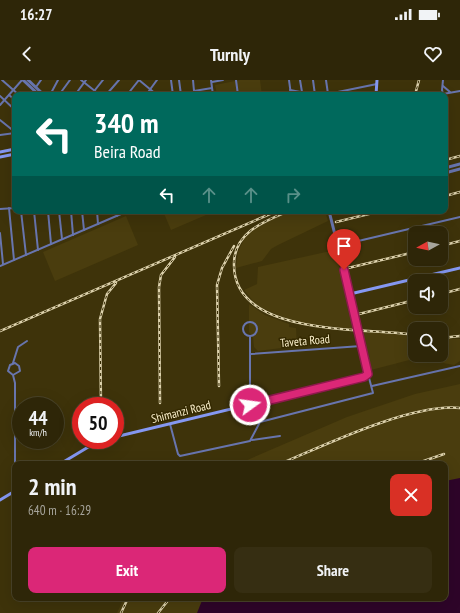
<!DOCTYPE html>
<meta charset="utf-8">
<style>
:root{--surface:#2e2608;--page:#362e12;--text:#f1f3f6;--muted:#a7a59c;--line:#494329;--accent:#db2777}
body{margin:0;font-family:"PT Sans Narrow",sans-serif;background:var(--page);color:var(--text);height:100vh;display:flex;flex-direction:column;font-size:15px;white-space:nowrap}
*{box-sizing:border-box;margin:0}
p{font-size:13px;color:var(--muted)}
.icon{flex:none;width:22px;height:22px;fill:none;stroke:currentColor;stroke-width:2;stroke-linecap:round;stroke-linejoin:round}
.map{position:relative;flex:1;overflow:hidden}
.details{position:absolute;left:12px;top:381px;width:436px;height:140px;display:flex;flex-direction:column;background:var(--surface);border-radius:8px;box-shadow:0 4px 16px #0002,0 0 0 1px var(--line)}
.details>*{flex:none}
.hud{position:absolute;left:12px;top:12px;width:436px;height:122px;border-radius:8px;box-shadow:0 4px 16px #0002,0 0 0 1px var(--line);background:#00695c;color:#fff;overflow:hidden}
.needle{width:26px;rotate:262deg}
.fabs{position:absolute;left:408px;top:146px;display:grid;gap:8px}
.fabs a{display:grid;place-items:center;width:40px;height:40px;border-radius:8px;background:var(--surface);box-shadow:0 4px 16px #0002,0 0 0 1px var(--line);font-size:20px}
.speed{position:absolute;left:12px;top:317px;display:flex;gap:8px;font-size:20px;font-weight:700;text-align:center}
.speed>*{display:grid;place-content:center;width:52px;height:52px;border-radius:50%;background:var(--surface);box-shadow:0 4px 16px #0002,0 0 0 1px var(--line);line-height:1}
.speed small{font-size:10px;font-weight:400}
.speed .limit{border:6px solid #d22;background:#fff;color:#111}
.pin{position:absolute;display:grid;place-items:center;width:34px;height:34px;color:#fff;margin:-41px -17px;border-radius:50% 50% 50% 0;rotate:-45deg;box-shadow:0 0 4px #0007}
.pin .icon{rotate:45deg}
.me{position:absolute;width:44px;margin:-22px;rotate:76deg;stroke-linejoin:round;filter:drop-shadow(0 0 3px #0008)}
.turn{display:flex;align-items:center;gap:14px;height:84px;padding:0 16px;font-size:18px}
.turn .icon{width:52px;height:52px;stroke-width:2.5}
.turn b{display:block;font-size:28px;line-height:34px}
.lanes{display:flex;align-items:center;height:38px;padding:0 16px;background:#0003;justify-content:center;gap:20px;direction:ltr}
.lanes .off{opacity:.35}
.round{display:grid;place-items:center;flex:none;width:42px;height:42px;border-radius:8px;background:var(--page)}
.head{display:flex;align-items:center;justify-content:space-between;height:68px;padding:0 16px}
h1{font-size:24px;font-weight:700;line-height:30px}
.action{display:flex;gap:8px;margin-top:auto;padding:8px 16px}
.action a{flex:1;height:46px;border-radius:8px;background:var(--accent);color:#fff;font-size:16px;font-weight:700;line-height:46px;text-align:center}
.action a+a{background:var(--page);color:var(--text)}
.status{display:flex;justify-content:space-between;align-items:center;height:28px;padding:0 20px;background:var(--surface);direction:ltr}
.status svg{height:11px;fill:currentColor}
header{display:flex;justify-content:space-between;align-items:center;height:52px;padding:0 16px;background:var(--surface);font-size:18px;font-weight:700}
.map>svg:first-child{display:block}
.built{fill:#4a3d0e}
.water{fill:#2e0529}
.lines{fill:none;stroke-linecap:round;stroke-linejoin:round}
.minor{stroke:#6875ae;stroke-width:2}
.tertiary{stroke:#6875ae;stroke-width:3}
.secondary{stroke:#8598f2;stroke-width:3}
.rail-casing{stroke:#ddd2ad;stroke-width:2.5}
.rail{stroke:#342900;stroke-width:1;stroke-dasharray:3;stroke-linecap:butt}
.route-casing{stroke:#8e194d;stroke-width:10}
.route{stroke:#db2777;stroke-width:7}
.labels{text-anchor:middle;stroke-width:3;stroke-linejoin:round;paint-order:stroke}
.street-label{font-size:12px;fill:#fbf0cc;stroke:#342900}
</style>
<div class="status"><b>16:27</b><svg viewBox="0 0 49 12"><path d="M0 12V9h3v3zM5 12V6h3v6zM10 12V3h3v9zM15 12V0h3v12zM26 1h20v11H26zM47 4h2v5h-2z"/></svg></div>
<header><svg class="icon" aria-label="back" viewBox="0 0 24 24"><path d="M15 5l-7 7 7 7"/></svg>Turnly<svg class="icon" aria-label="heart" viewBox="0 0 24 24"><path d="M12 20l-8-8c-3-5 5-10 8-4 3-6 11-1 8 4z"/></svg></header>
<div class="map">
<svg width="460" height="533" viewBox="0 0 460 533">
<rect width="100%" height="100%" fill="#3e330a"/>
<g class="built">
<polygon points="240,0 260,0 262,15 217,15 215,5"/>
<polygon points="163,131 210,131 206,135 171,150"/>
<polygon points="290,131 325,131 328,141 278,165 271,169 262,181 236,188 238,172 244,159 255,147"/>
<polygon points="126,136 138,165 55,201 43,172"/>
<polygon points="335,170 355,249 295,242 257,226 244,210 257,204 258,187"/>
<polygon points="249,224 265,235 289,244 289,247 296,248 297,266 258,271 254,267 253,257 249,252"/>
<polygon points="361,251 415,256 415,275 441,275 441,258 460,259 460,281 454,285 417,278 371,290"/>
<polygon points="460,304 460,400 445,403 445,384 238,384 347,337 415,314"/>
<polygon points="124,518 205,518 199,533 117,533"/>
</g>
<polygon class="water" points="460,398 460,533 197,533 203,518 445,518 445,401"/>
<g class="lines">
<g class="minor">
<polyline points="2,0 19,15"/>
<polyline points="81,0 100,15"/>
<polyline points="139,0 157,15"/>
<polyline points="171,0 173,15"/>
<polyline points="179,0 181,15"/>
<polyline points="193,0 194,11 212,8"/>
<polyline points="211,0 213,15"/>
<polyline points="236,0 238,15"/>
<polyline points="289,0 291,15"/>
<polyline points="300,0 302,12"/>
<polyline points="313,0 315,15"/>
<polyline points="326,0 328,14"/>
<polyline points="443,0 442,10 443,14 460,11"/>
<polyline points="212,2 223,0"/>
<polyline points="443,6 450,12"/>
<polyline points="36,7 41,0"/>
<polyline points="290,10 316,15"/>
<polyline points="328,14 377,4"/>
<polyline points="9,15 15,20"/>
<polyline points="50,15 58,0"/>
<polyline points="59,15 70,0"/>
<polyline points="75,15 86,0"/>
<polyline points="91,15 103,0"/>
<polyline points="106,15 119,0"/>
<polyline points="127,15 139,0"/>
<polyline points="146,15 157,0"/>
<polyline points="0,16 15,30"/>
<polyline points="0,25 22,0"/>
<polyline points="0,40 15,52"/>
<polyline points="0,55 15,53"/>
<polyline points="9,128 14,180"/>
<polyline points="0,129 15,128"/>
<polyline points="21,131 26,175"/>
<polyline points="34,131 38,170"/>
<polyline points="48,131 51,164"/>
<polyline points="59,131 62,159"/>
<polyline points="71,131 73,155"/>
<polyline points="82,131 84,150"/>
<polyline points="97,131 98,144"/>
<polyline points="116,131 117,136"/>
<polyline points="0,153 3,184"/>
<polyline points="337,166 460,137"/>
<polyline points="0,186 128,131"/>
<circle cx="250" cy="249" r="7"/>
<polyline points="250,257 250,325"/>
<polyline points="251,274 361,266"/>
<polyline points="13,283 18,267 27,261"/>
<polyline points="13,295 20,291 19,286 15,283 10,285 8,291 13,295 15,303 15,384"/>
<polyline points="372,306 460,286"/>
<polyline points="170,344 178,374 180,376 250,361 260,342 373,313 368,294"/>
<polyline points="252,360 280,356"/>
</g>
<g class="tertiary">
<polyline points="23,0 39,15"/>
<polyline points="28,0 44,15"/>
<polyline points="445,88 460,84"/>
<polyline points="445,93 460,89"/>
<polyline points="329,131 350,214"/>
</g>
<g class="secondary">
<polyline points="376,15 377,0"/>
<polyline points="0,72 15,69"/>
<polyline points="0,77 15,74"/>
<polyline points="115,357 364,297 368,294 350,214 460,188"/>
<polyline points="60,384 90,366 105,360"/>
<polyline points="0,420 15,411"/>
</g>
<g class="rail-casing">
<g id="rail">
<polyline points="415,15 419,0"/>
<polyline points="445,80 460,76"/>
<polyline points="445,116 460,112"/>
<path d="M289,131C265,141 234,152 234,184C233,258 366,247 415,255"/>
<polyline points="336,142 381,131"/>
<polyline points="441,166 460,161"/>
<polyline points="348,188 415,172"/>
<polyline points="441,214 460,209"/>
<polyline points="359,234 415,220"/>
<polyline points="0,251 277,131"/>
<polyline points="441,258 460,256"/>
<polyline points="219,306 217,205 222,188 234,166"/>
<polyline points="160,323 159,207 161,195 175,177"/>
<polyline points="101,326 100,239 107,214 116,203"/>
<path d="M280,384C325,365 412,323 460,328"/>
<polyline points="415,384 444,374"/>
<polyline points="121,533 128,518"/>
<polyline points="158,533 170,518"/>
</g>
</g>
<use href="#rail" class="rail"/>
</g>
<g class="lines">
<g class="route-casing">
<polyline id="route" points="250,325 364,297 368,294 344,190"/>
</g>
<use href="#route" class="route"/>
</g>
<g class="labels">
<g class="street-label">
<text transform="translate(305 261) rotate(-5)" y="4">Taveta Road</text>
<text transform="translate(181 332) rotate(-14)" y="4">Shimanzi Road</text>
</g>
</g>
</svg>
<div class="fabs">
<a><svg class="needle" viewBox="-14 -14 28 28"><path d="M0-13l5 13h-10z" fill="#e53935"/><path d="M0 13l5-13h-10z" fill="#a7a59c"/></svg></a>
<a><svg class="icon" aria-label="sound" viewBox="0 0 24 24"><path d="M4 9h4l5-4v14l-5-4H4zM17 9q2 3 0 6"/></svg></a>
<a><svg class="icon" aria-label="search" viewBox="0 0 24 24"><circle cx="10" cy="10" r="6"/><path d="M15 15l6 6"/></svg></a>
</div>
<div class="speed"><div>44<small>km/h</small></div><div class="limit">50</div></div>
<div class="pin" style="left:344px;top:190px;background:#d93025"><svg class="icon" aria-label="arrive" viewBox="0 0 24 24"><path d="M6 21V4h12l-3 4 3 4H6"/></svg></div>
<svg class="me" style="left:250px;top:325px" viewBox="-20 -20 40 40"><circle r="17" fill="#db2777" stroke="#fff" stroke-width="3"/><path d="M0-11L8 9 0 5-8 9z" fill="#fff"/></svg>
<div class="hud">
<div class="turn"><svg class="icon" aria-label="left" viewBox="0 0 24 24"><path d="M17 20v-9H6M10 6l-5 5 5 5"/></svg><div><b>340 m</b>Beira Road</div></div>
<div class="lanes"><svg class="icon" aria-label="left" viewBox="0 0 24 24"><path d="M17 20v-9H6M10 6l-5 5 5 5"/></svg><svg class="icon off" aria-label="ahead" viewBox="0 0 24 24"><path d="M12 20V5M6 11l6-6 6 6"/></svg><svg class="icon off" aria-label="ahead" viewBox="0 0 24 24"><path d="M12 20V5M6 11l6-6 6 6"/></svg><svg class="icon off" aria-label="right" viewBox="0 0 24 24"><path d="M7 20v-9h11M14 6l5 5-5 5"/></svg></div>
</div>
<section class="details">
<div class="head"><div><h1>2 min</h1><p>640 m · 16:29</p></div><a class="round" style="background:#d93025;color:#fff"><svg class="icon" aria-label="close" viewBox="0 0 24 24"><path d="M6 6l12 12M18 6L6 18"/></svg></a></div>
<div class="action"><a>Exit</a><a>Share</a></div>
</section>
</div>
